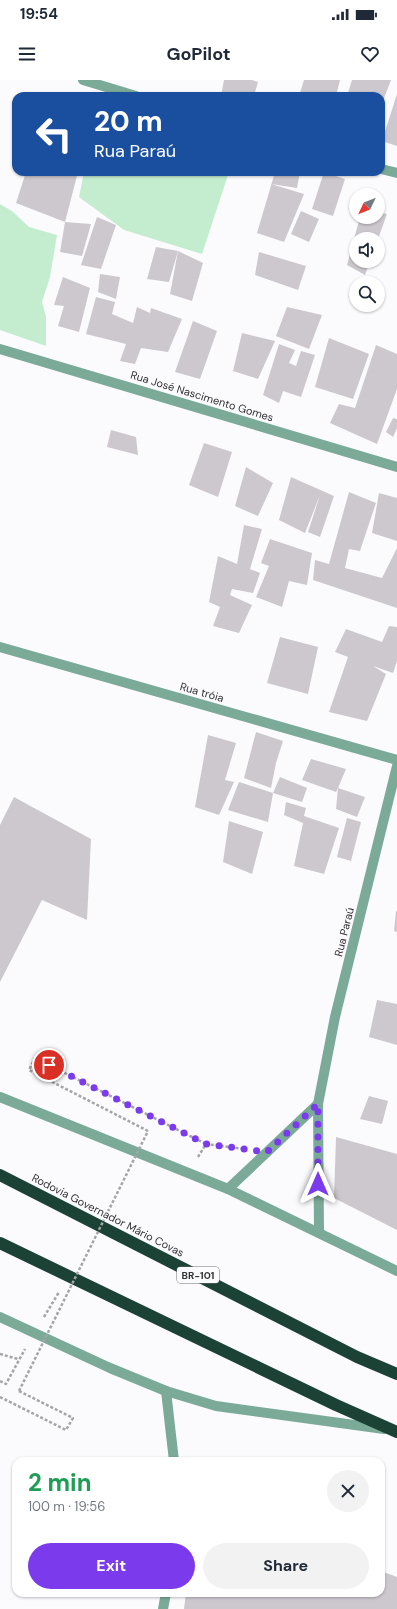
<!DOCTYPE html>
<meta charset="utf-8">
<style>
:root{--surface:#fff;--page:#f2f2f3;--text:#1f2937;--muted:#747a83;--accent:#7c3aed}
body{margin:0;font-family:"DM Sans",sans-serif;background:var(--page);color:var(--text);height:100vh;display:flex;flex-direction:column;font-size:15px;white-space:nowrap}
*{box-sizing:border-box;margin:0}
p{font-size:13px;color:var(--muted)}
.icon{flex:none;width:22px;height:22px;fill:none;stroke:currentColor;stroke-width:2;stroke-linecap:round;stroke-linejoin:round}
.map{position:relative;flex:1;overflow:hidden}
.details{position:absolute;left:12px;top:1377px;width:373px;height:140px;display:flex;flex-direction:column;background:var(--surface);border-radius:12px;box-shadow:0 1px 3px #0004}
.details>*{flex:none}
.hud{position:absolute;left:12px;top:12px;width:373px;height:84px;border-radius:12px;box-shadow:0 1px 3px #0004;background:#1a4fa0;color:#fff;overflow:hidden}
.needle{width:26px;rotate:227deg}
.tools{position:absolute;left:349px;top:108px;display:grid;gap:8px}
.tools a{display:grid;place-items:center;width:36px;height:36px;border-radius:50%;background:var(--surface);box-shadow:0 1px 3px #0004;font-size:20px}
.pin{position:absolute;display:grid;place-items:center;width:34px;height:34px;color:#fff;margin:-17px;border:2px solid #fff;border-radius:50%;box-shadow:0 1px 4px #0007}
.me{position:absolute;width:44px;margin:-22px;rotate:0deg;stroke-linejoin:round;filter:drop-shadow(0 0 3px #0008)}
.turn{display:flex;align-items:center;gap:14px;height:84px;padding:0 16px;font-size:18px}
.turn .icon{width:52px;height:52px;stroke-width:2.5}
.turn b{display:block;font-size:28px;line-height:34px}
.round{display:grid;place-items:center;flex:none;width:42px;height:42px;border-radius:21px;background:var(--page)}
.summary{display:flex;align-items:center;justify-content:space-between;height:68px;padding:0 16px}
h1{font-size:24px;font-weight:700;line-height:30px;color:#1e9e55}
.cta{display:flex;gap:8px;margin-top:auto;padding:8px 16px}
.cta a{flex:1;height:46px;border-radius:24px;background:var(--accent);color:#fff;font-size:16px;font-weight:700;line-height:46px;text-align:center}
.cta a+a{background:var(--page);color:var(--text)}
.status{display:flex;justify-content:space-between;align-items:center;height:28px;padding:0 20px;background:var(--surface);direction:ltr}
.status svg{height:11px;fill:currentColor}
header{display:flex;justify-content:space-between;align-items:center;height:52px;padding:0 16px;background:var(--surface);font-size:18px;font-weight:700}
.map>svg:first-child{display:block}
.green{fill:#c4edcf}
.building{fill:#cdc8ce}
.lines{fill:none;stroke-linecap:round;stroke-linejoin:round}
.path{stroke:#a5a5a8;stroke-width:2.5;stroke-dasharray:3 2;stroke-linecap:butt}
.lane{stroke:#7caa98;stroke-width:10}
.street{stroke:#7caa98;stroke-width:10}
.highway{stroke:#1b4235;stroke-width:12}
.path-bridge{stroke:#a5a5a8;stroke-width:2.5;stroke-dasharray:3 2;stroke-linecap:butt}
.route{stroke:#7c3aed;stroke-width:7;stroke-dasharray:0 12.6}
.labels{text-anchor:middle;stroke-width:4;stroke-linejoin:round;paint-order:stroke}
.shield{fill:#fbfbfe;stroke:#6e6e71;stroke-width:1}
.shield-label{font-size:10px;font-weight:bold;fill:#323235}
.street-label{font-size:11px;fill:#323235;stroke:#fbfbfe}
</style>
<div class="status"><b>19:54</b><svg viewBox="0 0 49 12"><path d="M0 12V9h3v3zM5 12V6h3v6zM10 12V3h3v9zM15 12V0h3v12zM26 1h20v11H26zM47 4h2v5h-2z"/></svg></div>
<header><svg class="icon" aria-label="menu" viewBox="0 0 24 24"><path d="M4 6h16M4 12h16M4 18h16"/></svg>GoPilot<svg class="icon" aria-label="heart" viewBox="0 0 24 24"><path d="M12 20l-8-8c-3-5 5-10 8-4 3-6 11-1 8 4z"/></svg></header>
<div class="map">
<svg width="397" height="1529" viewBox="0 0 397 1529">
<rect width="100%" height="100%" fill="#fbfbfe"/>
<g class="green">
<polygon points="84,92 229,92 202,174 124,150 79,117"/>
<polygon points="0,124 12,131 29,147 57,155 50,197 42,222 46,237 46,266 0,250"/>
</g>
<g class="building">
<polygon points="224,0 252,0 258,2 254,16 221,16"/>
<polygon points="304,0 340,0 336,16 299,16"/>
<polygon points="352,0 391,0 381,26 381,16 347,16"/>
<polygon points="397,14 397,66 382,61"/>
<polygon points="26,92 78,92 65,142 16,123"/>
<polygon points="275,92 300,92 297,108 271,104 304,114 284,162 257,153"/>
<polygon points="324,92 345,99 333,136 312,129"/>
<polygon points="301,131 319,139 309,162 291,154"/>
<polygon points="378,132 387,134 378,159 356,159 356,181 370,181 365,195 347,185 360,137 378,137"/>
<polygon points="97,137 116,145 101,189 81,185"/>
<polygon points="65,142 91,144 82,176 60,172"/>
<polygon points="156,167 178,171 169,202 147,199"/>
<polygon points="178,171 203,183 192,221 170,214"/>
<polygon points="259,172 306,186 298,210 255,195"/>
<polygon points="100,194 120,197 116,219 98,212"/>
<polygon points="63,197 90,208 79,252 58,246 64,226 54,225"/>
<polygon points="96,217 115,222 112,234 133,243 137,227 150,233 151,228 182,239 168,272 141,268 135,284 120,281 126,264 86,254"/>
<polygon points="287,227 322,235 309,269 276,256"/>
<polygon points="193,241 217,251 200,299 175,292"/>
<polygon points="242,253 275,261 258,299 233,291"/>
<polygon points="329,258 369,274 353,319 315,307"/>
<polygon points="279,264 295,270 289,283 296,286 301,271 315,275 301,317 283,311 279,323 263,315"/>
<polygon points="376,265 397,274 397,309 377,364 330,343 339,324 355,328"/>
<polygon points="393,338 397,339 397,348 393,357 386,352"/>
<polygon points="111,350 136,357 138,375 107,367"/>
<polygon points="204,363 232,372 218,417 189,405"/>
<polygon points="246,387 273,403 258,436 235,426"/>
<polygon points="291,397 334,416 320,457 308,452 320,415 305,453 279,440"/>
<polygon points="349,412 376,423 360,471 349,469 345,488 382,498 397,468 397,528 313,500 315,480 329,484"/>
<polygon points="379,413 397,418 397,461 372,453"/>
<polygon points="244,445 262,449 250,489 260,493 253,513 232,509 230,515 252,525 239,553 213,546 220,527 209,522 218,476 237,484"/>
<polygon points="270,459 312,473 307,505 289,501 282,527 256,517 269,486 261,483"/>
<polygon points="389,546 397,547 397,581 393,593 373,586 386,594 367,641 329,632 348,577 335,572 346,549 382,562"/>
<polygon points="280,557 318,567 308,614 267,603"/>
<polygon points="256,652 283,661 276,683 271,708 244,698"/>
<polygon points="208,655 236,663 225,700 234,702 219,735 195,727"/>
<polygon points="311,679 346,689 338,708 365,717 357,737 336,729 338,708 336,712 302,700"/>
<polygon points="280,697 307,708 302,722 273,713 268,742 228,730 239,702 273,713"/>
<polygon points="14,717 91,759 87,840 42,820 0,902 0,745"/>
<polygon points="286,722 306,728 304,736 339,748 324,794 294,786 303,743 284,735"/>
<polygon points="347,738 361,742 351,781 337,777"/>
<polygon points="229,741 263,752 252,794 223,782"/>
<polygon points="396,831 397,831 397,852 394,851"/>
<polygon points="377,920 397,924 397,965 369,957"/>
<polygon points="369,1016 388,1021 382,1044 360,1039"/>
<polygon points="336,1057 397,1074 397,1150 334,1118"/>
<polygon points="381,1491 397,1497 397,1529 184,1529 186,1513 381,1513"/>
</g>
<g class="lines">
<g class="path">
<polyline points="148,1051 29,990 35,978 206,1064"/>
<polyline points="198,1077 206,1064 244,1069"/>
<polyline points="44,1237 59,1212"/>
<polyline points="0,1274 18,1279"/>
<polyline points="0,1301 6,1304 25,1269"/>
<polyline points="0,1317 66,1350 73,1338 19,1311"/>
</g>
<g class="lane">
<polyline points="166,1311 174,1381"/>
<polyline points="163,1529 166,1513"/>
</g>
<g class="street">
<polyline points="83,0 136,16"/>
<polyline points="381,89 397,93"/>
<polyline points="0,269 397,387"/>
<polyline points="0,567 397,680"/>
<polyline points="0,1017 228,1109 397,1191"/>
<polyline points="228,1109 318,1024"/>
<polyline points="319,1152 318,1024 335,937 397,686"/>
<polyline points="0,1237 110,1288 166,1311 216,1326 384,1349"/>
</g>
<g class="highway">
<polyline points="0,1095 357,1277 397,1294"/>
<polyline points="0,1163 336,1325 397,1352"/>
</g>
<polyline class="path-bridge" points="19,1311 148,1051"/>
</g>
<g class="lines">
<polyline class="route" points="49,985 206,1064 267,1072 318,1024 318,1104"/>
</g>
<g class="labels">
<rect class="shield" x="177" y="1187" width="42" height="16" rx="3"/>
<g class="shield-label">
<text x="198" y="1199">BR-101</text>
</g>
<g class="street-label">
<text transform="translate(202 316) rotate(17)" y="4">Rua José Nascimento Gomes</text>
<text transform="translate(202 612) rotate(16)" y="4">Rua tróia</text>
<text transform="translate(344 852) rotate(-76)" y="4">Rua Paraú</text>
<text transform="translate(108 1135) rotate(27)" y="4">Rodovia Governador Mário Covas</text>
</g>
</g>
</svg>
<div class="tools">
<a><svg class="needle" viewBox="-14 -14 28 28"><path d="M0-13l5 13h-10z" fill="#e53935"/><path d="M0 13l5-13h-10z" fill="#747a83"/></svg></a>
<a><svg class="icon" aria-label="sound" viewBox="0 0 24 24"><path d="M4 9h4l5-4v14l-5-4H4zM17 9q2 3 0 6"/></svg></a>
<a><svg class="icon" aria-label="search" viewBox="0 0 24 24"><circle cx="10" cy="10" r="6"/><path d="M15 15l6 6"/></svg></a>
</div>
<div class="pin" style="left:49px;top:985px;background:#d93025"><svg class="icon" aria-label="arrive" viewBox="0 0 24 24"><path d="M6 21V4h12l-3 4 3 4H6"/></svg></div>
<svg class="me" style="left:318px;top:1104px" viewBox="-20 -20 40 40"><path d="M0-17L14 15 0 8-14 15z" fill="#7c3aed" stroke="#fff" stroke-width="4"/></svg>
<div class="hud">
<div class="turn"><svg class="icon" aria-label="left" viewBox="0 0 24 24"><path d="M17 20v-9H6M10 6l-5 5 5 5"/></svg><div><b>20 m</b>Rua Paraú</div></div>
</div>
<section class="details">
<div class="summary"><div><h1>2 min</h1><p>100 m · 19:56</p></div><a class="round"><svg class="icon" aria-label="close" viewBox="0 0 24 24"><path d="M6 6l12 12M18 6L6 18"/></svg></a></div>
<div class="cta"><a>Exit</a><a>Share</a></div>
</section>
</div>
